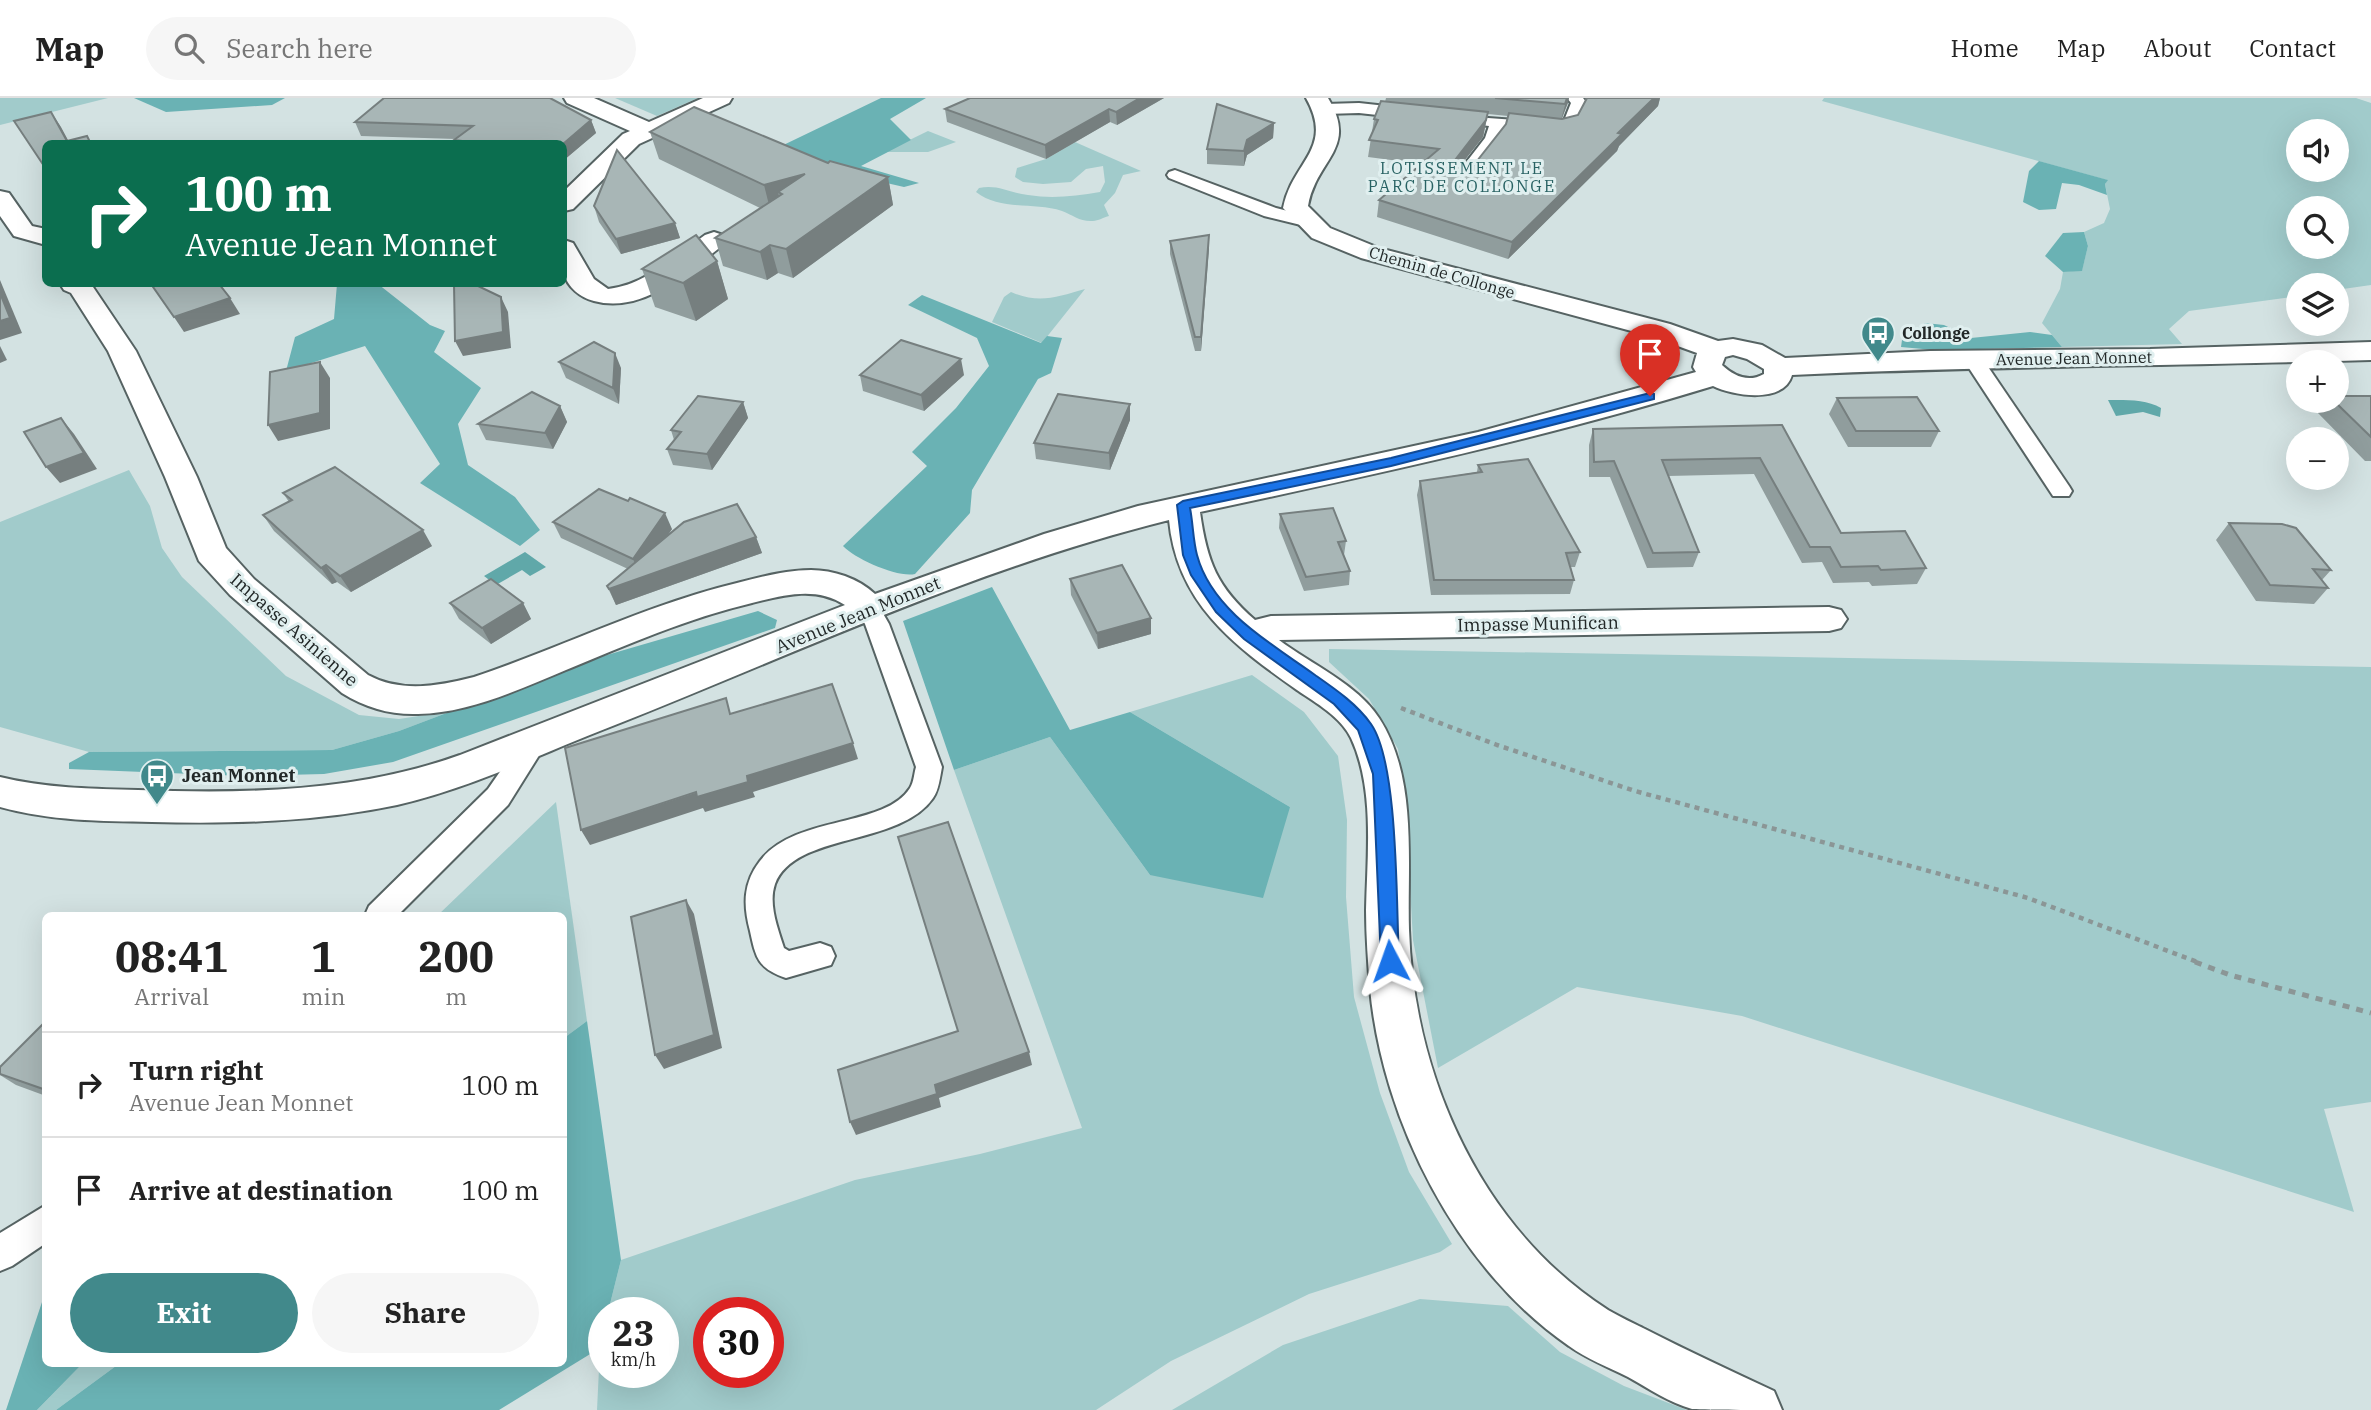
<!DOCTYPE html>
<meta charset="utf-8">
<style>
:root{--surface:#fff;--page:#f6f6f6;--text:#222;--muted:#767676;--line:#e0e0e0;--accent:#41898b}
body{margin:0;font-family:"IBM Plex Serif",serif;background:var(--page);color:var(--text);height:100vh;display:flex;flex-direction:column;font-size:26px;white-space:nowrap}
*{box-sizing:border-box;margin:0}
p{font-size:23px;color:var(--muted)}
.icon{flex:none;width:38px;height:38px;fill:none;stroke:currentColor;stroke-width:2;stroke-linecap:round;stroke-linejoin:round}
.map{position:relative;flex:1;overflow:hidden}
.sheet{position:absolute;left:42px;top:814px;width:525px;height:455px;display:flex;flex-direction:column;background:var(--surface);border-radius:10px;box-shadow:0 7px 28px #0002}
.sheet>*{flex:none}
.banner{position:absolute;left:42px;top:42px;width:525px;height:147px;border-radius:10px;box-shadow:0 7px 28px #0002;background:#0b6e4f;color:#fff;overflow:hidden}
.tools{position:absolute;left:2286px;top:21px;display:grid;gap:14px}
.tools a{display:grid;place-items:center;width:63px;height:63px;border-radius:50%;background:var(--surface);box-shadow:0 7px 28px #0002;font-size:35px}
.speed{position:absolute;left:588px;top:1199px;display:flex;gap:14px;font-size:35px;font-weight:700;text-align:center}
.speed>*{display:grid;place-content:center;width:91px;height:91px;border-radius:50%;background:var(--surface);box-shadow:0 7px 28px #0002;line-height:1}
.speed small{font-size:18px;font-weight:400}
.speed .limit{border:10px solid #d22;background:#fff;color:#111}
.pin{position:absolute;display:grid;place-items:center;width:60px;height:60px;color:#fff;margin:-72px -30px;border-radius:50% 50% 50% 0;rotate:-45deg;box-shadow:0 0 7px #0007}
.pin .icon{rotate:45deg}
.me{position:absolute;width:77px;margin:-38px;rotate:356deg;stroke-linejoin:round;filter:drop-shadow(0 0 5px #0008)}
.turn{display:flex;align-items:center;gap:24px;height:147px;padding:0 28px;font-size:32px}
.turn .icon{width:91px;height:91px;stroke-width:2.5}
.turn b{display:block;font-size:49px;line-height:60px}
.eta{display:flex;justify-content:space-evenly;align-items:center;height:119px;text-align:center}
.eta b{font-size:42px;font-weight:800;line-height:49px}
.cta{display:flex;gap:14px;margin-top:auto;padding:14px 28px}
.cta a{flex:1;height:80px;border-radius:42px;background:var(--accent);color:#fff;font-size:28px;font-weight:800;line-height:80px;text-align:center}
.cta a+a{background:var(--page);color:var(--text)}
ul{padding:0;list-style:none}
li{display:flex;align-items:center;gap:21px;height:105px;padding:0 28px;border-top:2px solid var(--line)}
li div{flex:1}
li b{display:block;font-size:26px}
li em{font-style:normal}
header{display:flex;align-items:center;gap:42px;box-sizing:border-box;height:98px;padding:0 35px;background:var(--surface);border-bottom:2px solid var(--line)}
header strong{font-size:33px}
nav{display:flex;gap:38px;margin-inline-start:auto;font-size:24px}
.search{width:490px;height:63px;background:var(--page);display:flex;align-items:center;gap:18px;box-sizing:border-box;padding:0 24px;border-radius:38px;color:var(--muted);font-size:26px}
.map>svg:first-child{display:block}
.green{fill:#a1cbcb;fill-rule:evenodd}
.forest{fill:#6ab2b4}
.water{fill:#60a8a9}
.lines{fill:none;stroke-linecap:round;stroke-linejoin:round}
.lane-casing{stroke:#566363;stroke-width:4}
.street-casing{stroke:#566363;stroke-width:4}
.path-far1{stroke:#8b9696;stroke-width:4.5;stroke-dasharray:5 5;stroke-linecap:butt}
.path{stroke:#8b9696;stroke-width:5;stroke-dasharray:7 7;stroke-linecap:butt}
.lane{fill:#fff;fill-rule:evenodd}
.street{fill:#fff;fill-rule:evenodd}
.wall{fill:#909d9d;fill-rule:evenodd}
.shaded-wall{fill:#767f7f}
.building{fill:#a8b6b6;stroke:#767f7f;stroke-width:2}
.route{fill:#1a73e8;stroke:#114b97;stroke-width:2}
.labels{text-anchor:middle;stroke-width:6;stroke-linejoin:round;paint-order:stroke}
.far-neighbourhood-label{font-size:16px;letter-spacing:2px;fill:#286263;stroke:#e0efef}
.far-street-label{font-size:16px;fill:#222828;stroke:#e0efef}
.far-poi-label{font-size:16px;font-weight:bold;fill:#222828;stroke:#e0efef;text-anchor:start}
.street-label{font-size:18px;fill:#222828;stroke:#e0efef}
.poi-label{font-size:18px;font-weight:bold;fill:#222828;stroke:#e0efef;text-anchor:start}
</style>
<header>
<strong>Map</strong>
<div class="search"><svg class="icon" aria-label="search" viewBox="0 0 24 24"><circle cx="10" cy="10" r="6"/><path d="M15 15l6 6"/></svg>Search here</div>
<nav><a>Home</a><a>Map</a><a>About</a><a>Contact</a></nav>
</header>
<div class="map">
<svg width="2371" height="1312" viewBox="0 0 2371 1312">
<rect width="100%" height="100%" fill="#d3e2e2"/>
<g class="green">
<polygon points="0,0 108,0 0,27"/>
<polygon points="615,0 698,0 657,18"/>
<path d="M1824,0H2356L2371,5V187L2336,192V187H2298V198L2189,213L2169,231L2182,246L2062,249L2042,225L2060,191L2063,174L2082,172L2088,148L2084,134L2104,125L2110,111L2105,86L2107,82L1822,3ZM2298,33H2336V72H2298ZM2298,110H2336V149H2298Z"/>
<polygon points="928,33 956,44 928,54 885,54"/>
<path d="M1075,44L1141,73L1123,77L1115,95L1104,107L1109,118C1104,119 1098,123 1093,123C1080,124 1073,117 1062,113C1034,104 1000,113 976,94L979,90C998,86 1010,95 1028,97C1053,101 1075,98 1100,94L1105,84L1103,68L1086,71L1071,84L1043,86L1023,84L1015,79L1017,70L1046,61Z"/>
<path d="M1085,191L1042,245L992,224L1004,199L1011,194C1039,206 1057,199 1085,191Z"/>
<polygon points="129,372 150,408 162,450 182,479 286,578 359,617 399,621 452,613 399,633 332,652 89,654 0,629 0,424"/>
<polygon points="1329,551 2371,569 2371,1004 2324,1011 2354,1114 1742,918 1577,889 1438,970 1413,842 1405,700 1398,651 1369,601 1329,564"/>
<path d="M1252,577L1304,614L1338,658L1347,722L1346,799L1354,899L1380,995L1409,1074L1452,1146L1440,1154L1309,1196L1171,1263L1096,1312H597L600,1250L604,1233V1274H663V1214H608L621,1162L855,1082L980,1056L1082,1030L954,672L1050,639L1150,777L1290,709L1130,614ZM709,1214H768V1274H709Z"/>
<polygon points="556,704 587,923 564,940 564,817 438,817"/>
<polygon points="1420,1201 1508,1208 1560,1254 1624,1288 1687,1312 1172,1312 1283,1247"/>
<polygon points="83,1265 120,1265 56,1312 37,1312"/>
</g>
<g class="forest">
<polygon points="134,0 285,0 272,7 166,14"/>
<polygon points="881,0 926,0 890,21 911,42 861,68 919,85 904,89 769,58 771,53"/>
<polygon points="2039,63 2108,82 2105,86 2107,97 2079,87 2062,85 2056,111 2039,112 2023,104 2029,73"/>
<polygon points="2084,134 2088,148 2082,173 2063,174 2045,158 2063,135"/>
<polygon points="337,186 378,186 430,227 445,233 434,254 481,290 458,326 468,367 515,399 540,432 520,448 420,385 440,366 365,248 286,273 295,239 334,221"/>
<path d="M922,197L1041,245L1047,238L1062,240L1051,275L1038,281L972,392L970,415L915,476C898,480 855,461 843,448L927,368L912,354L956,310L989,268L977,240L908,207Z"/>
<polygon points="1925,225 1944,227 1971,240 2030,234 2052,237 2062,249 1934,252 1901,249 1902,242"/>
<polygon points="992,489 1070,632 1130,614 1290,709 1263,800 1150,777 1050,639 954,672 903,523"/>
<polygon points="758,513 777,522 775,530 393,664 324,676 243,678 69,671 69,665 89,654 332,652 399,633 576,566"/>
<polygon points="587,923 621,1162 608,1214 604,1214 604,1233 600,1250 499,1312 56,1312 120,1265 564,1265 564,940"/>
<polygon points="45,1195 46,1265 83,1265 37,1312 6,1312"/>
</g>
<g class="water">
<path d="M2108,302C2125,302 2146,301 2161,310L2160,319L2143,314L2116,318Z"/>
<polygon points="525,454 546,469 530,478 522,472 496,487 484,478"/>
</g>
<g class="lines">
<g class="lane-casing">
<g id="lane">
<polygon points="1567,0 1583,0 1587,5 1574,31 1559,35 1504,30 1501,41 1468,83 1456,83 1454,80 1485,40 1489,28 1447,23 1444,20 1447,17 1559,25 1563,25 1571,5"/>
<polygon points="1359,5 1414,11 1422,16 1414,21 1359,15 1325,16 1317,11 1325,6"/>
<polygon points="1175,72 1276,110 1311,119 1314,123 1305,128 1264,118 1169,80 1167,77 1169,74"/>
<polygon points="1973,255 1980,257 2069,388 2072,393 2069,398 2053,398 1963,261"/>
<path d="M869,503L877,505L889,526L942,669C940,679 939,692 933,700C899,749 795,734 775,786C768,806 778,831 784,850L789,853L820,845L831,849L835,858L831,867L786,880C758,870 756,861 750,833C743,807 743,785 760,763C794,717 885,730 910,690C914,684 914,675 916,669L865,526L857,511L861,505Z"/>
<polygon points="535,633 544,636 548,643 508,707 398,817 365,817 369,808 488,691 526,636"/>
<polygon points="46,1107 46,1145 12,1168 0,1173 0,1135"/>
</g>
</g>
<g class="street-casing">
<g id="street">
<polygon points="564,0 594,0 649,24 703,0 732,0 729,5 639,46 573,111 564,113 564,93 623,36 630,33 567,5"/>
<path d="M1306,0H1328C1359,51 1316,61 1308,108L1330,130L1379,150L1670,226L1718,243L1733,241L1762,247L1785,260L1930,253L2150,251L2371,244V262C2178,268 1985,268 1792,277C1784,306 1733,298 1713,288C1544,340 1372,377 1200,414C1207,464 1217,489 1255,522L1271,518L1829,509L1841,512L1847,521L1841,530L1829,533L1279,542C1311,566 1357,586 1379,620C1418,680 1407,764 1409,832C1414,979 1481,1130 1608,1212C1620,1219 1633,1225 1645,1231C1688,1253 1731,1273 1774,1293L1782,1312C1761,1312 1710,1312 1692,1311C1670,1305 1648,1290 1628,1279C1608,1269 1587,1261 1569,1248C1458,1172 1382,1023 1370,890C1368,865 1366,838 1366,812C1367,758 1375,691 1351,640C1341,619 1316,605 1297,592C1233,547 1177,505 1169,422C976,470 794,556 610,629C540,656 471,690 397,707C316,724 234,726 152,724C101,723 50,723 0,709V679C45,690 91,691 138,692C246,696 357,694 460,657L845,507C816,488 784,497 752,505C688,520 627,547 566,572C520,591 469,615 418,616C391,617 366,610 342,595L230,497L199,463L165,379L108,253L71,195L64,192L60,186H91L136,253L197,379L226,450L254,481L368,577C401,595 439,588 474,579C563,549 646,507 737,485C761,479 786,472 811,472C833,472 858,480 875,496L1044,436L1138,408L1478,334L1696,274L1693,269L1697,255L1650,238L1361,160L1312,140L1283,110C1292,63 1335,51 1306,0ZM1733,257L1747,261L1764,271V276C1748,285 1734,278 1722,267L1725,259Z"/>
<polygon points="0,93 9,95 32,128 46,131 46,147 14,138 0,118"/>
<path d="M714,134L723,137L727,142L723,147C687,175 643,216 594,203C581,200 567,189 564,175C561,165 564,152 564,142L573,145L594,181L608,191C645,187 676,158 705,137Z"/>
</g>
</g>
<polyline class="path-far1" points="1401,610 1497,647 1635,693 2028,800 2200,865"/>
<polyline class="path" points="2195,864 2230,877 2371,915"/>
<use href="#lane" class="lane"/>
<use href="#street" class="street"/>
</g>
<g class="wall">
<polygon points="1164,0 1117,27 1110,24 1046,61 947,24 945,11"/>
<path d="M1386,0H1569L1562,21L1578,17L1586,1V0H1660L1658,8L1619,48L1617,53L1508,161L1377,119L1379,102L1422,66L1368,59L1374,21L1385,4ZM1488,16L1508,18L1506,26L1473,68L1466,71L1460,68L1483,39Z"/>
<polygon points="551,1 591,22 596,35 564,62 564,46 456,46 454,42 456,41 361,38 355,24"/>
<polygon points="1274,25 1273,40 1247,57 1244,68 1207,66 1207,51"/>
<polygon points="650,34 828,65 888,79 893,107 793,180 778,175 767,182 723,168 715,140 760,110 659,61"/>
<polygon points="594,108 675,125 680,140 621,156 599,124"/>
<polygon points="1209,137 1201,253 1195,253 1170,156 1170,143"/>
<polygon points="717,163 728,201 696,223 655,209 642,171"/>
<polygon points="559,264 621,270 619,306 566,280"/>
<polygon points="860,277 964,277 924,313 863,293"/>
<polygon points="2371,298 2371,363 2365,363 2317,314 2326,303 2336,303"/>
<polygon points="1837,300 1939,333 1931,349 1848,349 1829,316"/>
<polygon points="743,304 748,320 712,372 673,367 667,351 674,342 671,332"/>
<polygon points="560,308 567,324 553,351 486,342 478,326"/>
<polygon points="1130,322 1110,372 1036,361 1034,345"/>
<polygon points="1782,327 1841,435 1926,470 1917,486 1872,488 1869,484 1833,485 1822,464 1802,465 1754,376 1668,378 1699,454 1693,469 1647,470 1610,379 1589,379 1589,347 1593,331"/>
<polygon points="1478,367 1580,454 1575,469 1571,469 1574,482 1570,496 1431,497 1417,397 1420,383 1477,374"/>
<polygon points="283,395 432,448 351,494 337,484 332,486 274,433 263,417 289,404"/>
<polygon points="1280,416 1346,443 1344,457 1350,473 1349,487 1304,493 1279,430"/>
<polygon points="553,424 672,431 667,438 756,439 762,455 616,507 607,488 628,471 561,440"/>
<polygon points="2229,425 2331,472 2322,482 2328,490 2314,506 2256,503 2216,442"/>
<polygon points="1070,481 1151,520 1151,536 1098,551 1071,497"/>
<polygon points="450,505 523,505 531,521 491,546 459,521"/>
<polygon points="46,923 46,998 16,987 0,977 0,969"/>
</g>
<g class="shaded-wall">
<polygon points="1140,0 1164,0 1117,27 1116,14"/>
<polygon points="1567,0 1569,0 1568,5 1561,22"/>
<polygon points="1654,0 1660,0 1658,8 1619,48 1617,53 1508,161 1512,144"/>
<polygon points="1109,11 1110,24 1046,61 1045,47"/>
<polygon points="51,14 61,29 70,46 68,46"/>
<polygon points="1488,14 1483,39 1452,78 1455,62"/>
<polygon points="591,22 596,35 564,62 563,46"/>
<polygon points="1274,25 1273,40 1247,57 1244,68 1244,53 1247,42"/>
<polygon points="805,76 778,94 782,112 771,115 764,87"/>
<polygon points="888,79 893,107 793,180 786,151"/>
<polygon points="675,125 680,140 621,156 616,141"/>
<polygon points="1209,137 1209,151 1201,253 1201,239"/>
<polygon points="770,147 778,175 767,182 760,154"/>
<polygon points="717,163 728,201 696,223 683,185"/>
<polygon points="0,182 22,235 0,242"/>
<polygon points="501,199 508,214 511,250 463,258 455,243"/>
<polygon points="230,200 240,216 184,234 174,219"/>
<polygon points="0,248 7,262 0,265"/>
<polygon points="615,255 621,270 619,306 613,290"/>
<polygon points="961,261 964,277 924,313 921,297"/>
<polygon points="320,264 330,280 330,331 278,343 268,327"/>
<polygon points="743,304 748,320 712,372 707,356"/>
<polygon points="1130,306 1130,322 1110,372 1109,355"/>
<polygon points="560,308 567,324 553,351 545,335"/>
<polygon points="61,320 74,336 97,371 60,385 46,369"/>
<polygon points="665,415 672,431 640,477 633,461"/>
<polygon points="423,432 432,448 351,494 340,478"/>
<polygon points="756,439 762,455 616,507 609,491"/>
<polygon points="326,467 337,484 332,486 321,470"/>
<polygon points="523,505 531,521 491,546 482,530"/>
<polygon points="1151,520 1151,536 1098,551 1097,535"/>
<polygon points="853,645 858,661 753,694 755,699 705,714 703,710 590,747 581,732 747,678"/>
<polygon points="686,802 694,816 722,950 664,971 655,957"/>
<polygon points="1029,954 1032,967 939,1000 941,1009 856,1037 850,1024 935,987"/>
</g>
<g class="building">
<polygon points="384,0 550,0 591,22 563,46 488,46 454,42 473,28 355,24"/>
<polygon points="970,0 1140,0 1116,14 1109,11 1045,47 945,11"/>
<polygon points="1495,0 1567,0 1565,6"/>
<polygon points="1587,0 1654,0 1618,35 1622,36 1512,144 1379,102 1439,51 1369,42 1378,22 1374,21 1381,3 1488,14 1486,22 1455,62 1455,65 1466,71 1473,68 1506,26 1509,15 1562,21 1578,17"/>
<polygon points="1217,6 1274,25 1247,42 1244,53 1207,51"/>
<polygon points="694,9 828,65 830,63 888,79 786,151 770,147 760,154 715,140 782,96 778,94 805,76 764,87 650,34"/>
<polygon points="51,14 67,43 87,38 91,46 46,46 46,71 14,23"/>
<polygon points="617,52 675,125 616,141 594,108"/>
<polygon points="696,137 717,163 683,185 642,171"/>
<polygon points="1209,137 1201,239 1195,239 1170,143"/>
<polygon points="151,186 219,186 230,200 174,219"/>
<polygon points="454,186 474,186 501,199 503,234 455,243"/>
<polygon points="0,195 10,220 0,223"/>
<polygon points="901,242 961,261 921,297 860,277"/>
<polygon points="594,244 615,255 613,290 559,264"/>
<polygon points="320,264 320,315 268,327 270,274"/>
<polygon points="532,294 560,308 545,335 478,326"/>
<polygon points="1058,296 1130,306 1109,355 1034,345"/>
<polygon points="698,298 743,304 707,356 667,351 681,334 671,332"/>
<polygon points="2336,298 2371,298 2371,339 2334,303 2336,303"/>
<polygon points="1917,299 1939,333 1856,333 1837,300"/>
<polygon points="61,320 84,355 46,369 24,334"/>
<polygon points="1782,327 1841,435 1905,433 1926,470 1881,472 1878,468 1841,469 1830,449 1810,449 1760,360 1662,362 1699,454 1653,455 1614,363 1594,364 1593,331"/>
<polygon points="1528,361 1580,454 1566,455 1574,482 1434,482 1420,383 1482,374 1478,367"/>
<polygon points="335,369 423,432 340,478 326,467 321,470 263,417 292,402 283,395"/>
<polygon points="599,391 628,403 630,400 665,415 633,461 553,424"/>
<polygon points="737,406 756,439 609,491 607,488 684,424"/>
<polygon points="1333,410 1346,443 1338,444 1350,473 1306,479 1280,416"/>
<polygon points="2229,425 2282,426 2296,430 2331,472 2313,471 2328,490 2270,487"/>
<polygon points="1122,467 1151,520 1097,535 1070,481"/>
<polygon points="491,481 523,505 482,530 450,505"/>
<polygon points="832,586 853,645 747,678 748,684 697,699 696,694 581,732 565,650 726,600 730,616"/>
<polygon points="948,724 1029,954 935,987 937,996 850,1024 838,972 958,933 898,739"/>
<polygon points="686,802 714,937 655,957 631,819"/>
<polygon points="46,923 46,992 0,976 0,969"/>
</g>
<path class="route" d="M1650,295L1654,296V301L1391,368L1190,410C1193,425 1193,442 1197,457C1212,513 1272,546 1315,577C1335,591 1357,606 1371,626C1399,666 1396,809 1399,863L1396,869L1390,871L1384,869L1381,863L1373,676L1358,632L1334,606L1244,541L1216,514L1191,477L1183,457L1177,407L1183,403L1391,360Z"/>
<defs>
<g id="bus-pin" transform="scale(1.75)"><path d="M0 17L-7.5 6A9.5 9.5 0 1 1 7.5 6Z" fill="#41898b" stroke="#e0efef"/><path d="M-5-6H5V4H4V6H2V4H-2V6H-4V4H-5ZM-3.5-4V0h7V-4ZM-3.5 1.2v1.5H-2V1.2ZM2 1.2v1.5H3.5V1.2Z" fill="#fff"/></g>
</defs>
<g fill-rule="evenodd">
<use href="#bus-pin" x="1878" y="235"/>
<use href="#bus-pin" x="157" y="678"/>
</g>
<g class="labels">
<g class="far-neighbourhood-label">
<text x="1462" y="76">LOTISSEMENT LE<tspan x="1462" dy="18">PARC DE COLLONGE</tspan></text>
</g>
<g class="far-street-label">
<text transform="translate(1442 174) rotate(16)" y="6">Chemin de Collonge</text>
<text transform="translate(2074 260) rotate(-1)" y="6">Avenue Jean Monnet</text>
</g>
<g class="far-poi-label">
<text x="1902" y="241">Collonge</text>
</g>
<g class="street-label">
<text transform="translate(858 517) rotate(-22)" y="6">Avenue Jean Monnet</text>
<text transform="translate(1538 526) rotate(-1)" y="6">Impasse Munifican</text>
<text transform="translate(294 532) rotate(41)" y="6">Impasse Asinienne</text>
</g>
<g class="poi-label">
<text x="182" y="684">Jean Monnet</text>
</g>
</g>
</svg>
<div class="tools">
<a><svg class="icon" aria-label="sound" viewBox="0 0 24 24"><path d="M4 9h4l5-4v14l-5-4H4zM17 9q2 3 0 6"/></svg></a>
<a><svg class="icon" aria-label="search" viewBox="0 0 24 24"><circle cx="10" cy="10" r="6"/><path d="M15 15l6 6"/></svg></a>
<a><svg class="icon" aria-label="layers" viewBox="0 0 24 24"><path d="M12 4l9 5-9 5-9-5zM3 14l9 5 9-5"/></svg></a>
<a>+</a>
<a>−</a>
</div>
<div class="speed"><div>23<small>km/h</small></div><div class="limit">30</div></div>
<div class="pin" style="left:1650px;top:298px;background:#d93025"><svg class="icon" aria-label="arrive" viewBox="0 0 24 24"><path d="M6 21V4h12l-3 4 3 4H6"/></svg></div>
<svg class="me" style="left:1390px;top:863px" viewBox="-20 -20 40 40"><path d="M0-17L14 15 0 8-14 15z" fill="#1a73e8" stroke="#fff" stroke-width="4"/></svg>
<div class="banner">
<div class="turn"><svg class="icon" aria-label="right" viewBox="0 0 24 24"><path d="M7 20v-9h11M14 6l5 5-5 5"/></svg><div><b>100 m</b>Avenue Jean Monnet</div></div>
</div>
<section class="sheet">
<div class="eta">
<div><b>08:41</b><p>Arrival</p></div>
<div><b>1</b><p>min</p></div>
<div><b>200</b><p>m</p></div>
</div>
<ul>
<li><svg class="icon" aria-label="right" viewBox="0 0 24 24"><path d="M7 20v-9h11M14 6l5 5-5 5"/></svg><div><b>Turn right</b><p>Avenue Jean Monnet</p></div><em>100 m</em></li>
<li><svg class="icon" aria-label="arrive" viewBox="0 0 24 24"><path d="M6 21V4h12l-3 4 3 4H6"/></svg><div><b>Arrive at destination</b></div><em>100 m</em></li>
</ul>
<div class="cta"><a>Exit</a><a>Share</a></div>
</section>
</div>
